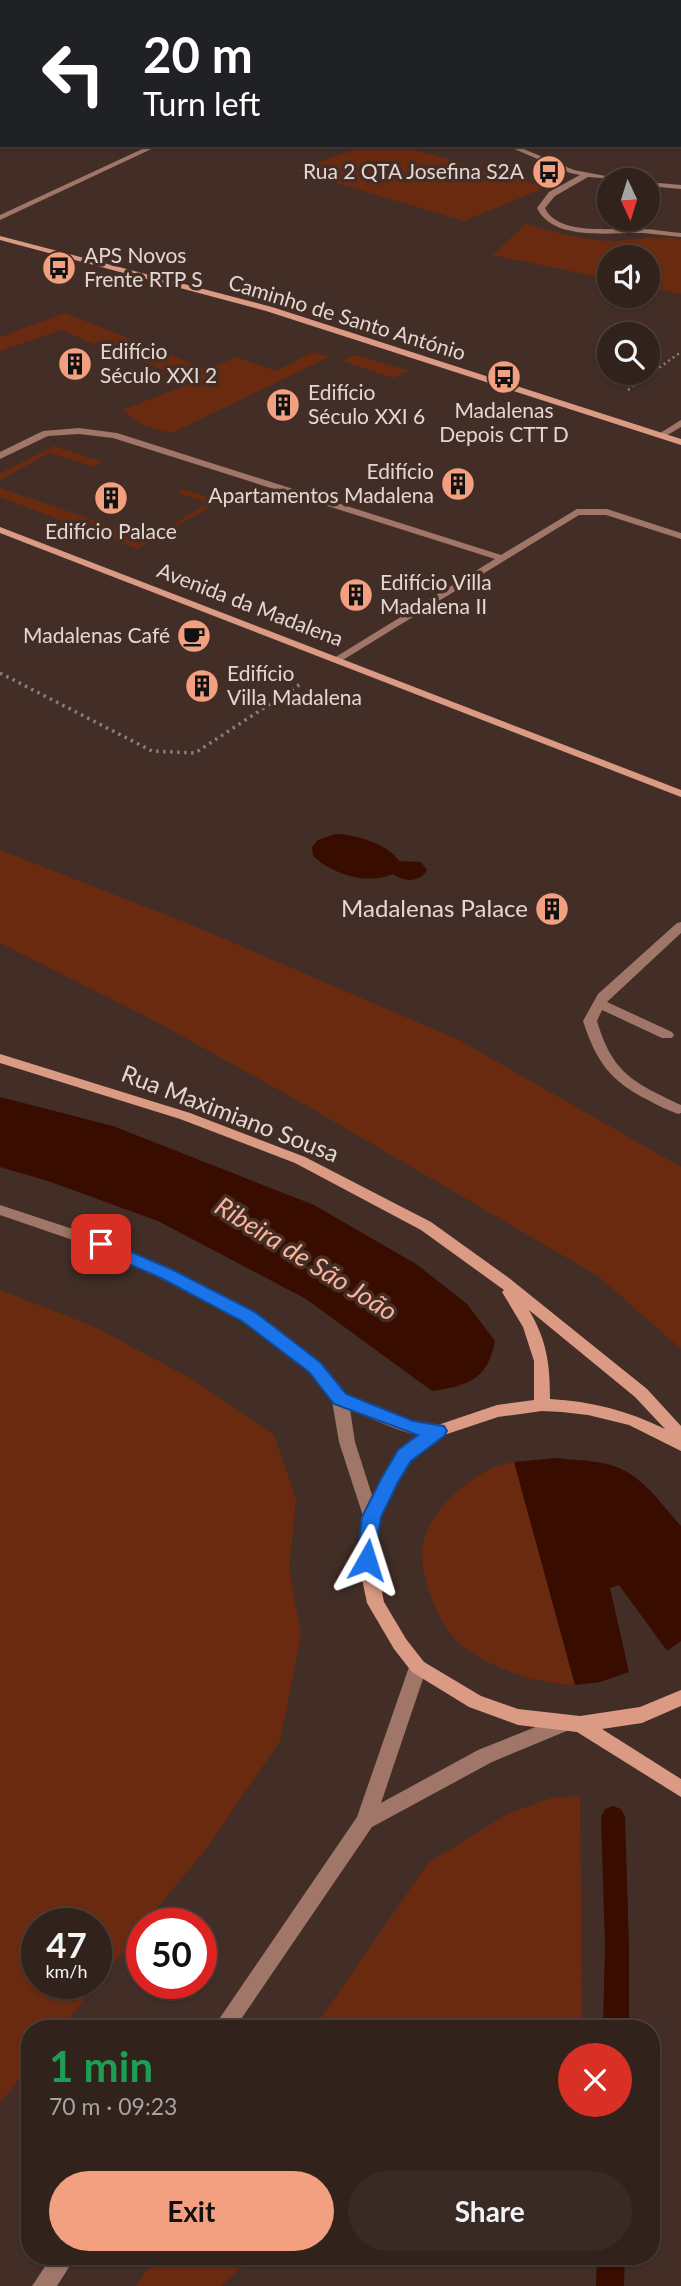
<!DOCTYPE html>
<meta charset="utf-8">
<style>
:root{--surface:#32221c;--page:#3a2a25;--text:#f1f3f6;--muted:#a8a4a3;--line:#4d3f3b;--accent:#f3a081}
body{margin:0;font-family:Lato,sans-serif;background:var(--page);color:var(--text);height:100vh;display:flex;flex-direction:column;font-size:26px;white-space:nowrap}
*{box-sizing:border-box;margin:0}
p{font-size:23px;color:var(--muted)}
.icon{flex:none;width:38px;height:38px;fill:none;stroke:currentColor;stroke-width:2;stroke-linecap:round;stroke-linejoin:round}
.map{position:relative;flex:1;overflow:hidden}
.panel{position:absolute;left:21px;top:2020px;width:639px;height:245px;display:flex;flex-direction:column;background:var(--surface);border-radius:28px;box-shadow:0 2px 5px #0004,0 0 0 2px var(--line)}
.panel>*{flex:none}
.top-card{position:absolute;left:0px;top:0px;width:682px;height:147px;box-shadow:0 2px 5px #0004,0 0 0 2px var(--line);background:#202124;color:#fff;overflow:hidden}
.needle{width:46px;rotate:176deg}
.tools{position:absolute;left:597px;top:168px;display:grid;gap:14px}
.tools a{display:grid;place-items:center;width:63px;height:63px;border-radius:50%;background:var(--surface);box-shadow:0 2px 5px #0004,0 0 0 2px var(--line);font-size:35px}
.speed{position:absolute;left:21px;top:1908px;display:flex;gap:14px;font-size:35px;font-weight:700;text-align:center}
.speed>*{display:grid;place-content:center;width:91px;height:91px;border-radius:50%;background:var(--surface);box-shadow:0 2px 5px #0004,0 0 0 2px var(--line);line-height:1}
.speed small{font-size:18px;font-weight:400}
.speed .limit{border:10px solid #d22;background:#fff;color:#111}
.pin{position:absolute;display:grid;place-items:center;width:60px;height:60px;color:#fff;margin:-30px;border-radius:14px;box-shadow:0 4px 10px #0006}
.me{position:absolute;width:77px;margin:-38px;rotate:6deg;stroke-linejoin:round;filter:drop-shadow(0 0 5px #0008)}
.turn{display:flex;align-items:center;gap:24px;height:147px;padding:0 28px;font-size:32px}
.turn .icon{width:91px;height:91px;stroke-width:2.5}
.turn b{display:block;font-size:49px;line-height:60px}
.round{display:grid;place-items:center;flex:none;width:74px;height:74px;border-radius:37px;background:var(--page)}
.head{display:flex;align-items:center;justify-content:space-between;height:119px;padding:0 28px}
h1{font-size:42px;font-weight:700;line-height:52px;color:#1e9e55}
.button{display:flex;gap:14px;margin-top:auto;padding:14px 28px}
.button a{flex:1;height:80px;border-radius:42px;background:var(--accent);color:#111;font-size:28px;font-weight:700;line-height:80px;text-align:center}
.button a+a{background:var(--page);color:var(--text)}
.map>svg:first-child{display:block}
.green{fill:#6a2a10;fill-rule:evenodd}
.water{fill:#390c00}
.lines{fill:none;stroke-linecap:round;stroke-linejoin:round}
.stream{fill:#390c00;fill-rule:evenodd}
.path-far1{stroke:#8e7e77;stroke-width:2.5;stroke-dasharray:2 3.5;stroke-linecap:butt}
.path{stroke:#8e7e77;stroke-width:3.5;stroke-dasharray:2.5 4.5;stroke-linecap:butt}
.lane{fill:#9f7667;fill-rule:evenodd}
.street{fill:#9f7667;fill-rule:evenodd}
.secondary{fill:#db9a83;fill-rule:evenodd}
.route{fill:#1a73e8;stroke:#114b97;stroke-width:2}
.labels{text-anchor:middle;stroke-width:7;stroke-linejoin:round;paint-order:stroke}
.far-poi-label{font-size:21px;fill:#e4d7d2;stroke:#422e26;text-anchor:start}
.far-street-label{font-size:21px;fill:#e4d7d2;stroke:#422e26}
.poi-label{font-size:24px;fill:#e4d7d2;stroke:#422e26;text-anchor:end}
.street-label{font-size:24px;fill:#e4d7d2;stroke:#422e26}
.water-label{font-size:26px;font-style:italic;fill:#fdb399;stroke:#422e26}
</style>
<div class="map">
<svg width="681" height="2286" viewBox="0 0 681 2286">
<rect width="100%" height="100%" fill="#422e26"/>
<g class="green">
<polygon points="366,145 398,145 546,187 464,221 296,171"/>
<path d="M526,224C555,232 584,241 614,241C637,240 658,235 681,239V294L648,287V257H609V279L492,255Z"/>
<polygon points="65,313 215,373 221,370 213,367 236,357 276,371 313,352 329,357 172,433 144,426 122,410 192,383 99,342 94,344 61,330 0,351 0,337"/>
<polygon points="356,355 409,371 393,378 342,361"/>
<polygon points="55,446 103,462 94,467 50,453 0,480 0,473"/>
<polygon points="0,488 149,539 208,503 177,493 183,489 220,501 137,549 0,497"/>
<polygon points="0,850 192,925 459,1040 681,1167 681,1349 598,1276 297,1100 153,1020 0,943"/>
<path d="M0,1290L93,1326L190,1378L274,1435L296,1499L289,1568L301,1635L280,1741L209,1845L145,1923H142V1928L61,2028H30V2066L0,2103ZM37,1923H96V1983H37Z"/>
<path d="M514,1462L575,1685C535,1683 498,1671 465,1648C440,1630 417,1573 423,1543C427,1525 441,1506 454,1494C471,1479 491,1465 514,1462Z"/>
<polygon points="580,1796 582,2028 314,2028 428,1863 509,1813 551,1798"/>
<polygon points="157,2256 254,2256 221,2286 136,2286"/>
</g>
<g class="water">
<path d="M335,834C354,834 389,844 399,861L421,862L427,870C420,883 404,882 393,874C368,885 333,875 313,856L312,847L318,840Z"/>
<path d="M0,1097L113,1126L314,1205L416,1264L467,1304L495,1341C488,1379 468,1386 432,1391L306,1299L158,1221L48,1181L0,1167Z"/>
<path d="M557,1458C579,1461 608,1460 627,1472C648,1484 665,1508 681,1526V1641L667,1651L619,1585L610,1588L629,1672L600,1682L575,1685L514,1462Z"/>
</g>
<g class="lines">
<g class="stream">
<polygon points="404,0 412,0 412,2 405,2"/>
<polygon points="613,1806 621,1809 625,1817 629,1945 629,2028 603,2028 605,1945 601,1817 605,1809"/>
<polygon points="597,2256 625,2256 624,2286 596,2286"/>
</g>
<polyline class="path-far1" points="628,390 681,352"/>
<polyline class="path" points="0,673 152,751 195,753 302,683"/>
<g class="lane">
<polygon points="43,0 49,0 51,2 44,2"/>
<polygon points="542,0 548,0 548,1 543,2"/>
<rect x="0" y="55" width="2" height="4"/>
<polygon points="681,420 681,427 664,437 657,435"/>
</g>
<g class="street">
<polygon points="240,0 247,0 249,2 242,2"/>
<polygon points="355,0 362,0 364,2 357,2"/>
<polygon points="2,64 2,68 0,69 0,65"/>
<polygon points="151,145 160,145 0,220 0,215"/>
<path d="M505,145H514L574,170L627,180L588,177L555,196L545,208C558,237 616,227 642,229C655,229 668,232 681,233V237C668,236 656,234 643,233C612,232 553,242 537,208L549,192L580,175L570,173Z"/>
<polygon points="648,182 681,185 681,189 648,186"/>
<polygon points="79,428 117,433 501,555 577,509 607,509 681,533 681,539 606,515 579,515 338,663 333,660 334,658 495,559 113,438 79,434 48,436 0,459 0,452 43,431"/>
<path d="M681,922V933L607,1002L672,1032L674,1035L672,1038H662L602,1010L597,1021C613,1074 633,1082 681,1105V1113L678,1114C667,1110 657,1105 648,1100C610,1081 596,1061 583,1021L598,994L677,923Z"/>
<path d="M0,1205L106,1240L172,1270L254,1313L321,1363L346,1395L413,1421L444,1427L446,1431L444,1435C419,1443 373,1419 350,1409L355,1442L379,1517L377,1522L371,1524L365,1522L339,1442L332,1401L309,1371L244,1321L162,1278L96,1248L0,1215Z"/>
<polygon points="418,1659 424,1662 427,1667 381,1803 478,1750 563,1716 569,1718 572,1724 569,1730 492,1762 372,1827 235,2028 213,2028 357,1817 409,1667 412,1662"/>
<polygon points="52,2256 76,2256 57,2286 32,2286"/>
</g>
<g class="secondary">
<polygon points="0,236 272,307 681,439 681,445 266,311 0,240"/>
<polygon points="0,527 681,790 681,797 0,533"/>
<path d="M0,1054L190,1113L305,1157L431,1222L509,1278L647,1389L681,1426V1451L629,1425L588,1415L562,1412L542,1411L498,1417L444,1435L410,1460L397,1482L379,1517L376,1560L384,1602L406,1639L424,1662L481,1696L518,1709L580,1716L640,1707L681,1690V1706L642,1723L602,1729L681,1779V1797L577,1732L518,1725L469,1707L412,1672L394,1649L367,1603L358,1560L363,1517L398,1452L432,1427L497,1405L534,1400V1361L523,1327L502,1292L504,1290L421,1230L295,1163L180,1119L0,1063ZM529,1310L635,1397L665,1429C629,1411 591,1401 550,1399C550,1364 547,1341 529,1310Z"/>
</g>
</g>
<polygon class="route" points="101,1239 173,1270 255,1312 321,1363 346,1394 413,1421 444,1426 447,1431 444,1436 411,1461 398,1482 381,1517 373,1565 367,1568 360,1565 357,1560 362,1517 381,1479 398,1450 418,1435 334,1404 309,1372 242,1321 161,1278 95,1249 93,1244 95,1240"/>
<defs>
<g id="bus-disc" transform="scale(1.75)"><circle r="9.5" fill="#f3a081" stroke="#422e26"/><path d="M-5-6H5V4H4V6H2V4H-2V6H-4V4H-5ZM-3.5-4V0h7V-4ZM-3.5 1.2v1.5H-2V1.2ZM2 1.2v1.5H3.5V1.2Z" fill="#111"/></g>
<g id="building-disc" transform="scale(1.75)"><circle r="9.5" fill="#f3a081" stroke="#422e26"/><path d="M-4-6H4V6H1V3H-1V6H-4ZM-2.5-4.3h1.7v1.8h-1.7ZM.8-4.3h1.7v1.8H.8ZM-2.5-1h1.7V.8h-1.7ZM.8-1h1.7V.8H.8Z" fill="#111"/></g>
<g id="cafe-disc" transform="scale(1.75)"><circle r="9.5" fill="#f3a081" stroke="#422e26"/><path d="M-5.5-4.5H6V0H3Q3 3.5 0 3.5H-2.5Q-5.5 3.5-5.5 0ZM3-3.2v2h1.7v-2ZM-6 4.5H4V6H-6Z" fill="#111"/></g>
</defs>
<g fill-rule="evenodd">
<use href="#bus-disc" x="549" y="172"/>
<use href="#bus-disc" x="59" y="268"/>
<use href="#building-disc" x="75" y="364"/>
<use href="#bus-disc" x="504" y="377"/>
<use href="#building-disc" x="283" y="405"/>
<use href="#building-disc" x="458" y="484"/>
<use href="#building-disc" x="111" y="498"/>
<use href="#building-disc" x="356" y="595"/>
<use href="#cafe-disc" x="194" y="636"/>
<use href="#building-disc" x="202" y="686"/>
<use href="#building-disc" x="552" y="909"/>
</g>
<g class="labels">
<g class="far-poi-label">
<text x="524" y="179" text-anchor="end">Rua 2 QTA Josefina S2A</text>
<text x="84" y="263">APS Novos<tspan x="84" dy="24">Frente RTP S</tspan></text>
<text x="100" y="359">Edifício<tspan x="100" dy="24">Século XXI 2</tspan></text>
<text x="308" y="400">Edifício<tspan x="308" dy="24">Século XXI 6</tspan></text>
<text x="504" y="418" text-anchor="middle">Madalenas<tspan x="504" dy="24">Depois CTT D</tspan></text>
<text x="434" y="479" text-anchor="end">Edifício<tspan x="434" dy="24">Apartamentos Madalena</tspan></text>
<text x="111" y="539" text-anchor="middle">Edifício Palace</text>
<text x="380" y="590">Edifício Villa<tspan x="380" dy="24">Madalena II</tspan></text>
<text x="170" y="643" text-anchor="end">Madalenas Café</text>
<text x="227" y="681">Edifício<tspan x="227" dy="24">Villa Madalena</tspan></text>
</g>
<g class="far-street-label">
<text transform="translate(347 318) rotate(17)" y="7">Caminho de Santo António</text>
<text transform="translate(250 605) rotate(21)" y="7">Avenida da Madalena</text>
</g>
<g class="poi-label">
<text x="528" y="917">Madalenas Palace</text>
</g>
<g class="street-label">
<text transform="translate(230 1114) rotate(21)" y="8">Rua Maximiano Sousa</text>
</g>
<g class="water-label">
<text transform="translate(306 1259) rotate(32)" y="9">Ribeira de São João</text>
</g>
</g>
</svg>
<div class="tools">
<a><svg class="needle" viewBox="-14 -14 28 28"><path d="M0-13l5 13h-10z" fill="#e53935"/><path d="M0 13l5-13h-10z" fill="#a8a4a3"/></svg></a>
<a><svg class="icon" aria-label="sound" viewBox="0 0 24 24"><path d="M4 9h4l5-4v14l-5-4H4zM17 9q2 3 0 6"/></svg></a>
<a><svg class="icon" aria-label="search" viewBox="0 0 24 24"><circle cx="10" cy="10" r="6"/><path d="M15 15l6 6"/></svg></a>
</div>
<div class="speed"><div>47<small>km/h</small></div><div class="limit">50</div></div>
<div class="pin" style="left:101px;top:1244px;background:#d93025"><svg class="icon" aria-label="arrive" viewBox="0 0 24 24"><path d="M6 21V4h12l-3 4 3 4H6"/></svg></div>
<svg class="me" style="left:367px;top:1560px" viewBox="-20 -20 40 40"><path d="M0-17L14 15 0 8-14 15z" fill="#1a73e8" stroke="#fff" stroke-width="4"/></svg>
<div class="top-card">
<div class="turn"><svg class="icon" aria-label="left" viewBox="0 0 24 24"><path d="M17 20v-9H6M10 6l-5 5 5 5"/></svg><div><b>20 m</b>Turn left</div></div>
</div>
<section class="panel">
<div class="head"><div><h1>1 min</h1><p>70 m · 09:23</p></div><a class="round" style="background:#d93025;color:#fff"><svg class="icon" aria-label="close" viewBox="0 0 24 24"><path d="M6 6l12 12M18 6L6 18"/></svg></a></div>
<div class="button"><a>Exit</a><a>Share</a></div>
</section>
</div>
